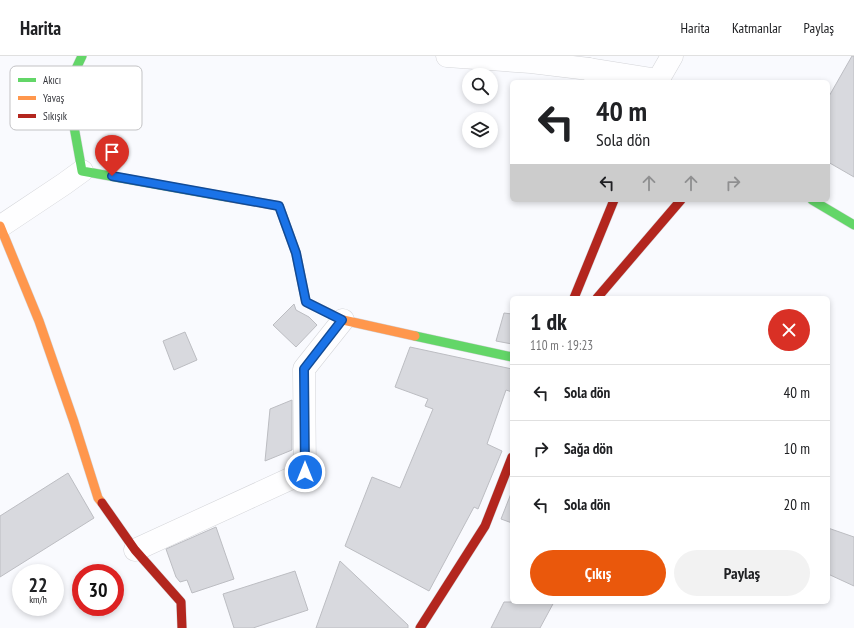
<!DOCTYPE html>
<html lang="tr">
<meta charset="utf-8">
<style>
:root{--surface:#fff;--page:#f2f2f2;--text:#202124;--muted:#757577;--line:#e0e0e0;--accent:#ea580c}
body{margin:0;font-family:"PT Sans Narrow",sans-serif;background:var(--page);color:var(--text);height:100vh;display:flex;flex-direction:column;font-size:15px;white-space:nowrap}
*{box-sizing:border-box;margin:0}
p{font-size:13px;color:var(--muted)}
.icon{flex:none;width:22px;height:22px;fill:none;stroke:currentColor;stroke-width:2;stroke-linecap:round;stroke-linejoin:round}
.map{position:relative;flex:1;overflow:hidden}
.sheet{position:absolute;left:510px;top:240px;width:320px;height:308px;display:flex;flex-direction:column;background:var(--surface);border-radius:6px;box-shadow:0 2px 6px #0003}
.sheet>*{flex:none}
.banner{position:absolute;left:510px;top:24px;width:320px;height:122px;border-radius:6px;box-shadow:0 2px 6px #0003;background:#fff;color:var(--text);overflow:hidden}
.controls{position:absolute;left:462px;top:12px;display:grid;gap:8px}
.controls a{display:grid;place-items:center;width:36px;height:36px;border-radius:50%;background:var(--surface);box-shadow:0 2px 6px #0003;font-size:20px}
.speed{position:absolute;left:12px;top:508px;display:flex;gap:8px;font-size:20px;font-weight:700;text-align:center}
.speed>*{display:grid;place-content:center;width:52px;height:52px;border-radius:50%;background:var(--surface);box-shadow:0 2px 6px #0003;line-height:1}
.speed small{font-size:10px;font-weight:400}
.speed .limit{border:6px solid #d22;background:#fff;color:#111}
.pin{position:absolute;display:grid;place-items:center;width:34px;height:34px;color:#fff;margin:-41px -17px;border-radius:50% 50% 50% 0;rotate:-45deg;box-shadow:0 0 4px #0007}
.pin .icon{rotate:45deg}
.me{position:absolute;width:44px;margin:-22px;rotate:0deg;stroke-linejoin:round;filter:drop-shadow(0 0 3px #0008)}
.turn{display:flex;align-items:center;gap:14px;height:84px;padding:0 20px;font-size:18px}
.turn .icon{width:52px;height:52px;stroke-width:2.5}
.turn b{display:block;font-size:28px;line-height:34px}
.lanes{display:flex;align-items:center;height:38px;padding:0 20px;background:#0003;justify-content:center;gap:20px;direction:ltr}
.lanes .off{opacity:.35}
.round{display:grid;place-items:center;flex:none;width:42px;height:42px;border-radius:21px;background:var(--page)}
.headline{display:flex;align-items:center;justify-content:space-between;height:68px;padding:0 20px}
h1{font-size:24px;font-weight:700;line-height:30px}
.button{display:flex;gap:8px;margin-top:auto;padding:8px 20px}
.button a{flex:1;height:46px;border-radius:24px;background:var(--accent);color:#fff;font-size:16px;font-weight:700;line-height:46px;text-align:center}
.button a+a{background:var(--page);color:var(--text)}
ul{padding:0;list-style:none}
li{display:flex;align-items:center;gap:12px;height:56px;padding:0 20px;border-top:1px solid var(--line)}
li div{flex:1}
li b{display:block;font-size:15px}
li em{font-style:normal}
header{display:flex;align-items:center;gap:24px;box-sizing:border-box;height:56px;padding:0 20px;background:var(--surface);border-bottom:1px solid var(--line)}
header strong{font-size:19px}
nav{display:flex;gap:22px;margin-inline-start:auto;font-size:14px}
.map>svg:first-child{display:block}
.building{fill:#d8d9de;stroke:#bcbdc2}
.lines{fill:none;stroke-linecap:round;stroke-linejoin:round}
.street-casing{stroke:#d4d5d9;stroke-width:23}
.fast-casing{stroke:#d4d5d9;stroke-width:10}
.slow-casing{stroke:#d4d5d9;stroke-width:10}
.jam-casing{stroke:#d4d5d9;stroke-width:10}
.street{stroke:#fefeff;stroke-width:22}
.fast{stroke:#63d668;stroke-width:9}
.slow{stroke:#ff974d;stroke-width:9}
.jam{stroke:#b3261e;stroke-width:9}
.route-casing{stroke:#114b97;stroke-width:10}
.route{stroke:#1a73e8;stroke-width:7}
.key{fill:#fff;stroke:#c3c3c5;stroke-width:1}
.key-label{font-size:11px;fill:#36373d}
</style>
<header>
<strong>Harita</strong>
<nav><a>Harita</a><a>Katmanlar</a><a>Paylaş</a></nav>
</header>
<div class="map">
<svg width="854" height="572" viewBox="0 0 854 572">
<rect width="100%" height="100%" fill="#f9fafe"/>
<g class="building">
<polygon points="852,0 854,0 854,121 828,106 828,42"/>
<polygon points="294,248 296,254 309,261 317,269 296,291 273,269"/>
<polygon points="504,257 512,258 512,288 496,285"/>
<polygon points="185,276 197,304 174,314 163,285"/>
<polygon points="410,291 512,313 512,336 506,334 487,388 502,395 478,453 474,451 429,535 345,490 372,421 400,432 433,353 425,350 428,343 395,331"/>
<polygon points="292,344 292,394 265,405 270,353"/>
<polygon points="68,417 94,462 0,521 0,460"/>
<polygon points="512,435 512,467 501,463"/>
<polygon points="216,471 234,523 192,537 187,524 180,526 176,521 166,493"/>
<polygon points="828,472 854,481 854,530 828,518"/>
<polygon points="340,505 408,569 408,572 316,572"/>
<polygon points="295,515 308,554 253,572 234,572 223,538"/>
<polygon points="504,546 554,546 540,572 491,572"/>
</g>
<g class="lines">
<g class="street-casing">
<g id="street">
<polyline points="447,0 531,6 589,13 601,26"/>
<polyline points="589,13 658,24"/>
<polyline points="657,26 672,0"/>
<polyline points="1,170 64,128 82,115"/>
<polyline points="135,494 305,416 304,313 343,264"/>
</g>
</g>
<g class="fast-casing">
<g id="fast">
<polyline points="82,0 67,32 82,115 227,141"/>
<polyline points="812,144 854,169"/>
<polyline points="415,280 512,301"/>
</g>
</g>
<g class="slow-casing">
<g id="slow">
<polyline points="227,141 279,150 296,197 306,246 343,264 415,280"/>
<polyline points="0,170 39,265 74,366 98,442 102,447"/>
</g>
</g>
<g class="jam-casing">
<g id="jam">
<polyline points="574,242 614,144"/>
<polyline points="597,242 681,144"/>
<polyline points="102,447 135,494 181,546 182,572"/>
<polyline points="420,572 485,470 512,401"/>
</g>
</g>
<use href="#street" class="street"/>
<use href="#fast" class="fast"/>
<use href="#slow" class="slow"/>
<use href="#jam" class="jam"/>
</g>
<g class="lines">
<g class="route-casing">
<polyline id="route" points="112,120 279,150 296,197 306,246 342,264 304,313 305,416"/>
</g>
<use href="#route" class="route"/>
</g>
<rect x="10" y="10" width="132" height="64" rx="6" class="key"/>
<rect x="18" y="22" width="18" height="4" fill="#63d668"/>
<rect x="18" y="40" width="18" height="4" fill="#ff974d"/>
<rect x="18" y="58" width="18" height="4" fill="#b3261e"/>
<g class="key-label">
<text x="43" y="28">Akıcı</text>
<text x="43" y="46">Yavaş</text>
<text x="43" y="64">Sıkışık</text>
</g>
</svg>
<div class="controls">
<a><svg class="icon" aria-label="search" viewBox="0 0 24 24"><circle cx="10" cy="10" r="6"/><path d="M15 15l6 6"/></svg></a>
<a><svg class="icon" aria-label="layers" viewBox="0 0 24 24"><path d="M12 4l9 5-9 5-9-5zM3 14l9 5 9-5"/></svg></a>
</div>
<div class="speed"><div>22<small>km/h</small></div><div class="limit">30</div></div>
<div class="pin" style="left:112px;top:120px;background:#d93025"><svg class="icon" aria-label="arrive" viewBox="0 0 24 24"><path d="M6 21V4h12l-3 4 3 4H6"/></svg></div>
<svg class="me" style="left:305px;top:416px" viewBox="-20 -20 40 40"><circle r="17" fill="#1a73e8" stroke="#fff" stroke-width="3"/><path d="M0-11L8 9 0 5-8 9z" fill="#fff"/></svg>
<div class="banner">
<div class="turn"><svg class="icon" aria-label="left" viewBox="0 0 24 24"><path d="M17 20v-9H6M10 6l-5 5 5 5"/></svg><div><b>40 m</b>Sola dön</div></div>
<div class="lanes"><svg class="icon" aria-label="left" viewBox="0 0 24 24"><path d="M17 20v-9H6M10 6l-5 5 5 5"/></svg><svg class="icon off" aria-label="ahead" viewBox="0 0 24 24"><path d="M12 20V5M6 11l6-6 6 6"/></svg><svg class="icon off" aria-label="ahead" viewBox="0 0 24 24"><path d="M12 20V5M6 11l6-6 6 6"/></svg><svg class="icon off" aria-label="right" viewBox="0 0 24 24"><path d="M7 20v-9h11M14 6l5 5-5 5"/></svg></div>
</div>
<section class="sheet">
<div class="headline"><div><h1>1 dk</h1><p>110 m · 19:23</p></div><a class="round" style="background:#d93025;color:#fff"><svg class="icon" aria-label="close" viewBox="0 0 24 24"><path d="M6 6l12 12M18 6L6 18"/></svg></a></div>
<ul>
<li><svg class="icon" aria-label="left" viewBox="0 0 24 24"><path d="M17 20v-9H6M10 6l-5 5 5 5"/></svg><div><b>Sola dön</b></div><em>40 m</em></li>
<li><svg class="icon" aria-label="right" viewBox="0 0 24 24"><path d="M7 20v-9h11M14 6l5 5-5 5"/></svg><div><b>Sağa dön</b></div><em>10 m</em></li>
<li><svg class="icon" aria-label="left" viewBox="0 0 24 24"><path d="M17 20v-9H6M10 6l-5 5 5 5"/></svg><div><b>Sola dön</b></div><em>20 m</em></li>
</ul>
<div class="button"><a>Çıkış</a><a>Paylaş</a></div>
</section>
</div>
